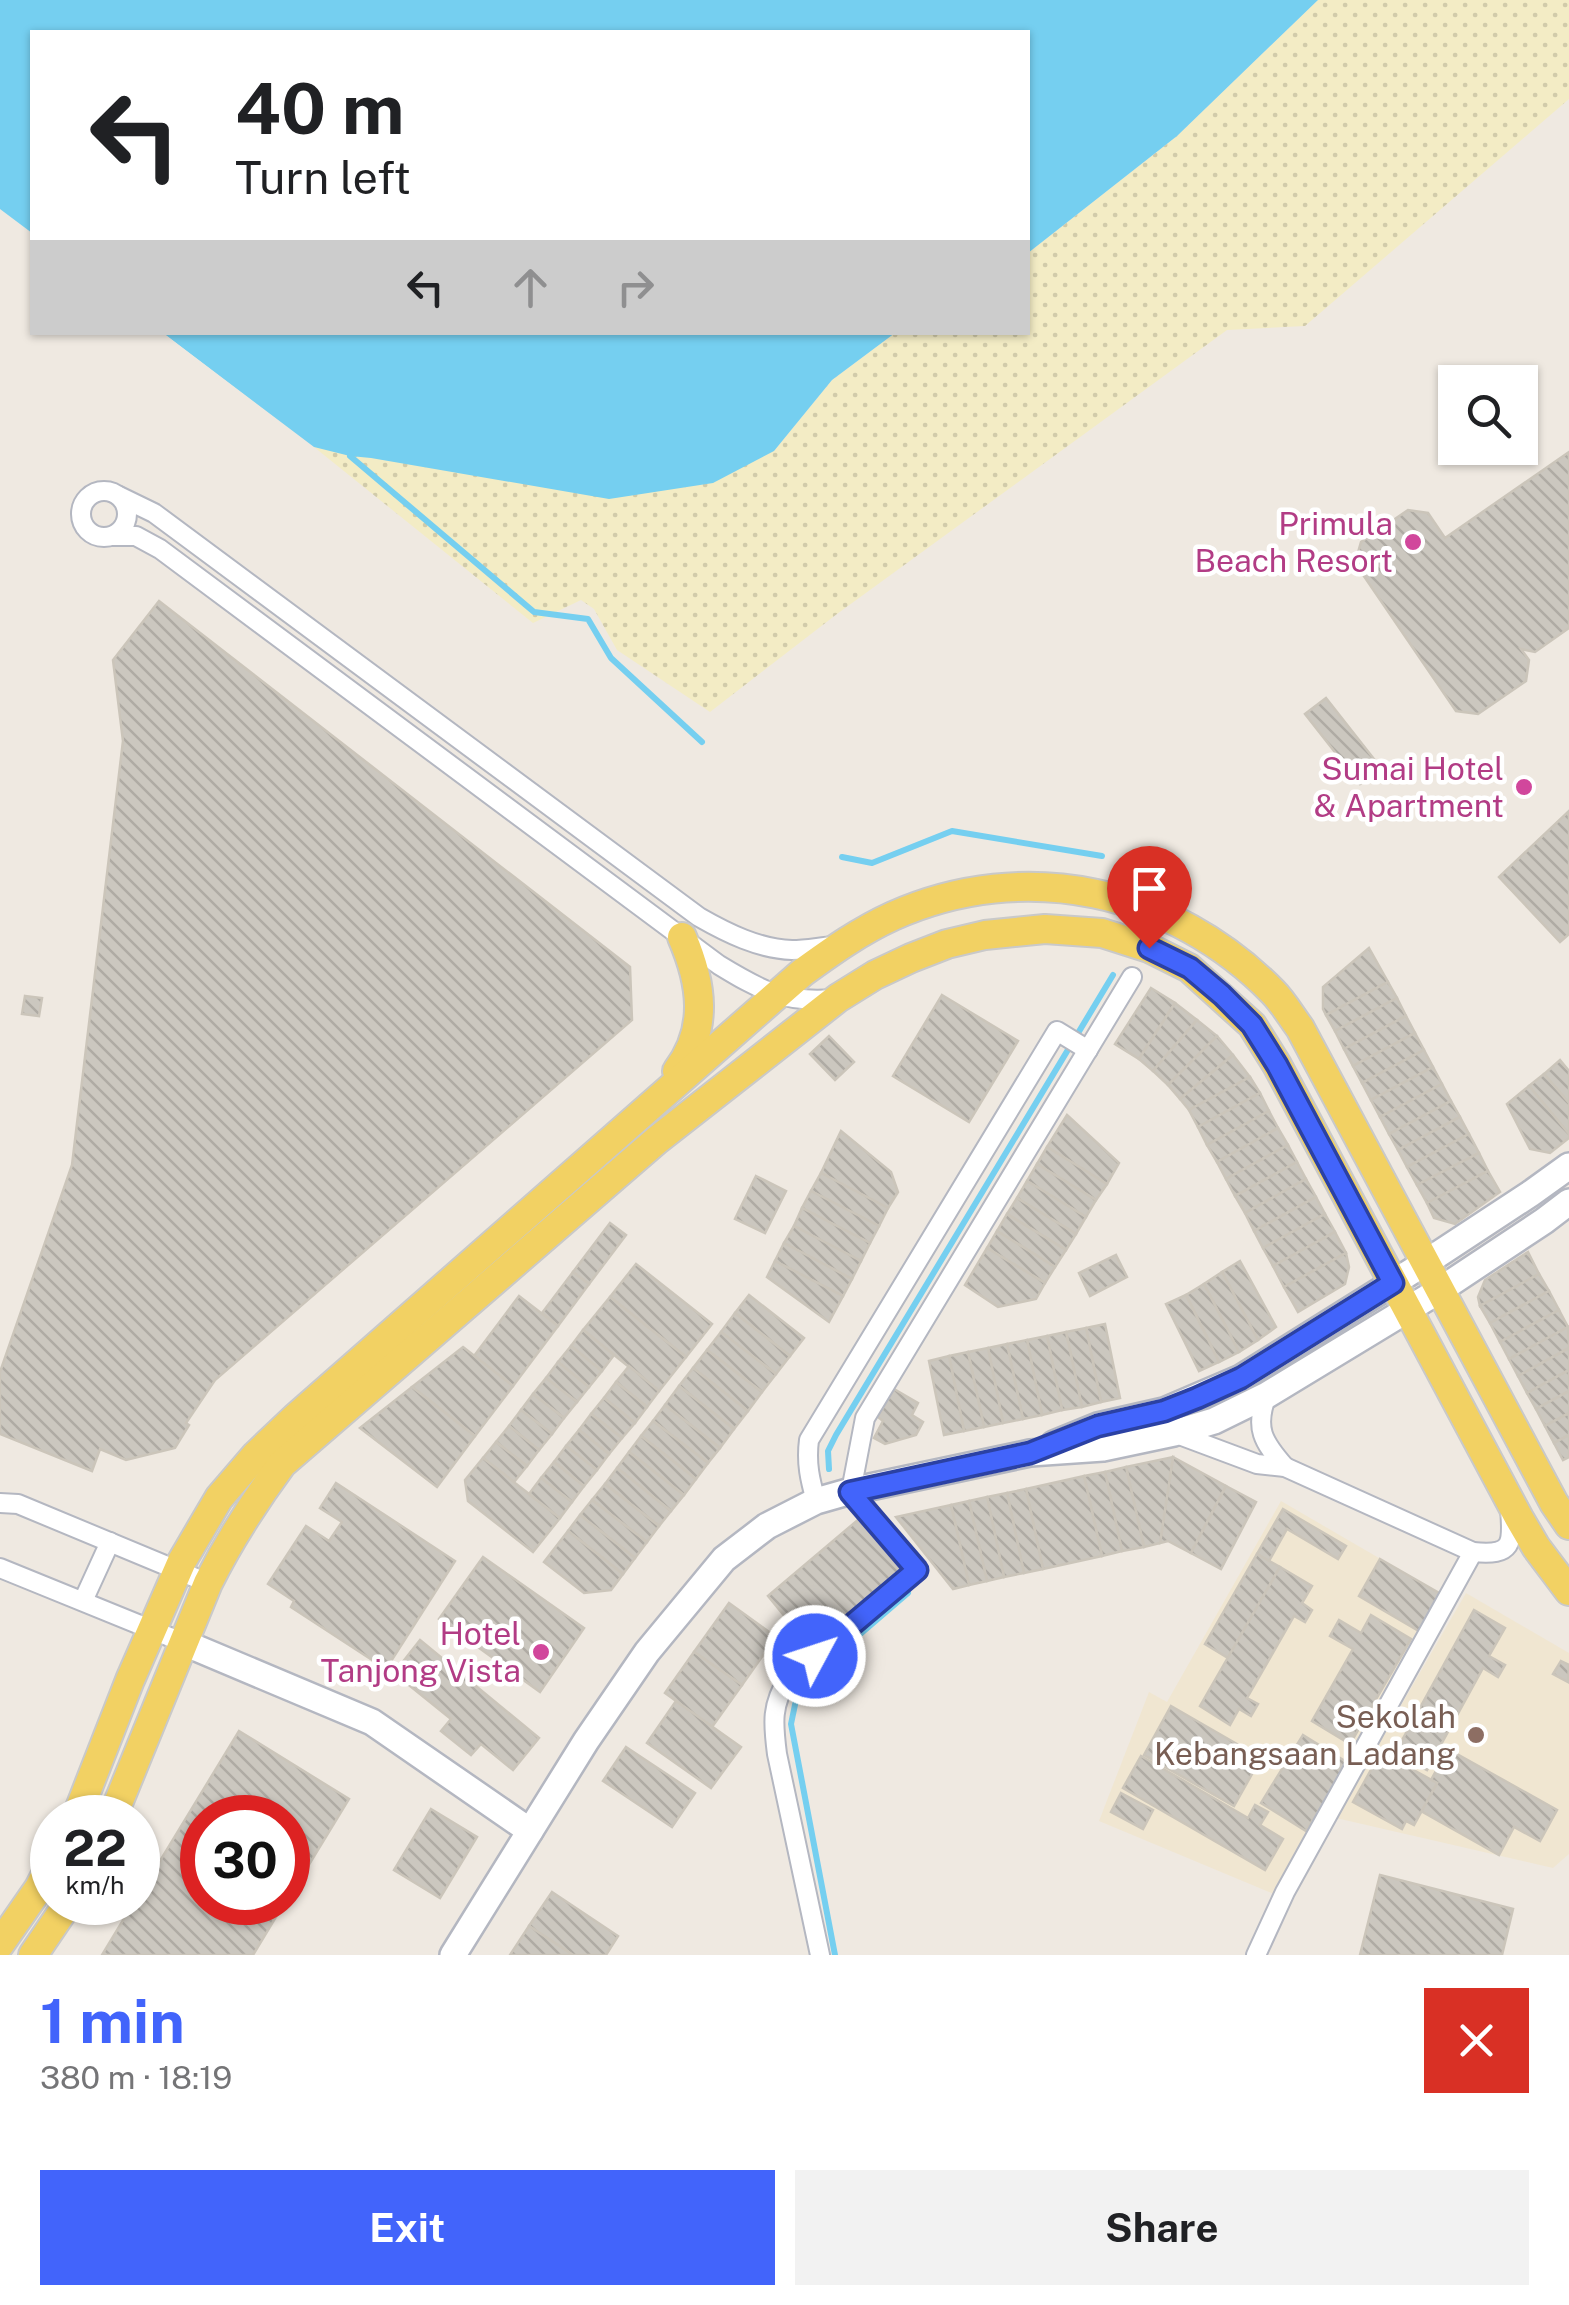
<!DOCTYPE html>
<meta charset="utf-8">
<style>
:root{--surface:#fff;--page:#f2f2f2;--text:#202124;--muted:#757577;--accent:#4264fb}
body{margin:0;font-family:"Public Sans",sans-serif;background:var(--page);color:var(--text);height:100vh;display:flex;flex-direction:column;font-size:38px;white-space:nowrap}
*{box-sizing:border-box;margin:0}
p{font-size:32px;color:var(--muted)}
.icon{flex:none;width:55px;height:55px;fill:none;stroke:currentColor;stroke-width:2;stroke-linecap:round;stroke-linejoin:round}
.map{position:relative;height:1955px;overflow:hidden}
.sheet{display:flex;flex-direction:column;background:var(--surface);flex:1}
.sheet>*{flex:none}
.banner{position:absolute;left:30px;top:30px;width:1000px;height:305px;border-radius:0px;box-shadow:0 2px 8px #0004;background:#fff;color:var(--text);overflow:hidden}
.buttons{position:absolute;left:1438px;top:365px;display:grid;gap:20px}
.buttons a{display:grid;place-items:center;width:100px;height:100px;border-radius:0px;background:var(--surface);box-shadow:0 2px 8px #0004;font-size:50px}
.speed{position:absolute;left:30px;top:1795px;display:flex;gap:20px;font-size:50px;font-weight:700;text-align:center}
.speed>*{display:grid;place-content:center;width:130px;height:130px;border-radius:50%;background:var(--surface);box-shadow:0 2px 8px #0004;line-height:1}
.speed small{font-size:25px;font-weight:400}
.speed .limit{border:15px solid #d22;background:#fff;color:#111}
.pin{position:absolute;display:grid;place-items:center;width:85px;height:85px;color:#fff;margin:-102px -42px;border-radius:50% 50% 50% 0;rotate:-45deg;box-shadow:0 0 10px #0007}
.pin .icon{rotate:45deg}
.me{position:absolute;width:110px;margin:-55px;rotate:50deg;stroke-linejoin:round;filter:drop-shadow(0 0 8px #0008)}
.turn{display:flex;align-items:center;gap:35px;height:210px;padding:0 40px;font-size:45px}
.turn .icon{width:130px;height:130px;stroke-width:2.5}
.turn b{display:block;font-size:70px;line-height:85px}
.lanes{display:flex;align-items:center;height:95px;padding:0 40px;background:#0003;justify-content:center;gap:50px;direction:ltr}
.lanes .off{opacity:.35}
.round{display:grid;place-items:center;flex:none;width:105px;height:105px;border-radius:0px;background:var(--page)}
.overview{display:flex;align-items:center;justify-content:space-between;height:170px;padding:0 40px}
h1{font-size:60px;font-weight:700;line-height:75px;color:var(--accent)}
.action{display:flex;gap:20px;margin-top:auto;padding:20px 40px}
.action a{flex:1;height:115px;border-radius:0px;background:var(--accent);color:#fff;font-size:40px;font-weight:700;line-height:115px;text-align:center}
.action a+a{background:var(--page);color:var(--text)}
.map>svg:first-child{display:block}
.education{fill:#f0e6d1}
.sand{fill:url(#sand-dots)}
.water{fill:#75cff0}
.pier{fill:#efe9e1}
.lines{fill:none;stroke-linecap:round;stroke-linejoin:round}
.stream{stroke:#75cff0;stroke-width:6}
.building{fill:url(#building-back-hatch);stroke:#cbc5ba;stroke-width:2.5}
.street-casing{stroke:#b4b7c1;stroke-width:22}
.secondary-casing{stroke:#b4b7c1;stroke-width:30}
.primary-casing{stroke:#c9c9c9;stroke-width:32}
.street{stroke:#fff;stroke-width:18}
.secondary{stroke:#fff;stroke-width:25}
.primary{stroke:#f2d163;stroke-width:28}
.route-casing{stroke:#2b41a3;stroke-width:25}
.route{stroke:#4264fb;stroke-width:18}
.hotel-dot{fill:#d1479c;stroke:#fff;stroke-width:4}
.education-dot{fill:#8d6e63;stroke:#fff;stroke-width:4}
.labels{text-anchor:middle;stroke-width:9;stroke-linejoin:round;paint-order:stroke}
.hotel-label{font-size:32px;fill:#b23c85;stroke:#fff;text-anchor:end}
.education-label{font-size:32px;fill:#785e54;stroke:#fff;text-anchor:end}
</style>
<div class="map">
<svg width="1569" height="1955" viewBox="0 0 1569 1955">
<defs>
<pattern id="sand-dots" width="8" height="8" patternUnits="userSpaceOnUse" patternTransform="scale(2.5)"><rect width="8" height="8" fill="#f3ecc5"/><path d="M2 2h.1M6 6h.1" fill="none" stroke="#d1cbaa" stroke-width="1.8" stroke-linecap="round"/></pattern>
<pattern id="building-back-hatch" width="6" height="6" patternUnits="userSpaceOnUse" patternTransform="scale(2.5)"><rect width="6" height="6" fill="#cbc7bf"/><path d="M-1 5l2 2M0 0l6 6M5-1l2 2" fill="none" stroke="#afaba4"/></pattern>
</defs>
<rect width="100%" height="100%" fill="#efe9e1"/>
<g class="education">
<polygon points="1281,1501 1446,1597 1276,1895 1099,1821 1149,1692 1167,1702"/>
<polygon points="1466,1593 1569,1653 1569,1854 1553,1868 1336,1818"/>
</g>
<polygon class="sand" points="1318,0 1569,0 1569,99 1305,326 1227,330 837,614 710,712 617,650 594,609 581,600 533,623 314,447 371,458 774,451 832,380 895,333 1028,332 1028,253 1177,136"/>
<g class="water">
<polygon points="0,0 1318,0 1177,136 1028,253 1028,32 32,32 32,233 0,209"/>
<polygon points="163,333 895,333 832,380 774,451 713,483 609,499 371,458 350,456 314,447"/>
</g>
<polygon class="pier" points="158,332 163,333 323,455 311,451 160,336"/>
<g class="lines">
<g class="stream">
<polyline points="350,456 534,612 588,619 611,658 702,742"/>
<polyline points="842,857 872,863 952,831 1102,856"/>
<polyline points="829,1469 828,1451 836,1435 1113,975"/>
<polyline points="835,1955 791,1724 796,1700 809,1678 908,1593"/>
</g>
</g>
<g class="building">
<polygon points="1569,452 1569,628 1535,652 1521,649 1529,660 1526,681 1478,714 1456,711 1355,563 1361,542 1408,510 1428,513 1445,538"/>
<polygon points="159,601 630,967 632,1020 215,1380 186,1423 189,1425 175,1448 126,1460 100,1449 92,1471 0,1434 0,1372 72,1165 123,741 113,660"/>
<polygon points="1326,698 1381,768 1360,784 1305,714"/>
<polygon points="1569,811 1569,934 1560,942 1499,877"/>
<polygon points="1369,948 1388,982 1326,1015 1323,1009 1323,987"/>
<polygon points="1388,982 1397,998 1335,1031 1326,1015"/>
<polygon points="1151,988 1175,1003 1139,1059 1115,1044"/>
<polygon points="942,995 1018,1041 969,1122 893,1076"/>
<polygon points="25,996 42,998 39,1016 22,1014"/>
<polygon points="1397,998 1406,1016 1344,1049 1335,1031"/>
<polygon points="1175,1003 1197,1020 1153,1071 1139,1059"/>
<polygon points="1406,1016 1415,1033 1353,1066 1344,1049"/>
<polygon points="1197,1020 1217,1036 1168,1085 1153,1071"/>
<polygon points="1415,1033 1424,1050 1362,1083 1353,1066"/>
<polygon points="829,1036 854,1062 835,1080 810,1054"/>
<polygon points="1217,1036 1233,1055 1180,1099 1168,1085"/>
<polygon points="1424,1050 1433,1067 1371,1100 1362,1083"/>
<polygon points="1233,1055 1250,1077 1189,1110 1180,1099"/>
<polygon points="1560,1060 1569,1071 1569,1103 1544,1074"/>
<polygon points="1433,1067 1442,1084 1380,1117 1371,1100"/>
<polygon points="1544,1074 1569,1103 1569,1134 1529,1086"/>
<polygon points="1250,1077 1260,1093 1198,1127 1189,1110"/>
<polygon points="1442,1084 1451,1101 1389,1134 1380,1117"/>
<polygon points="1529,1086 1569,1134 1569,1138 1550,1153 1530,1149 1507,1104"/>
<polygon points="1260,1093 1269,1111 1207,1145 1198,1127"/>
<polygon points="1451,1101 1460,1117 1398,1150 1389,1134"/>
<polygon points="1269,1111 1278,1128 1217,1162 1207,1145"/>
<polygon points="1067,1115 1119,1163 1107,1184 1047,1147"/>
<polygon points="1460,1117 1469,1134 1407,1167 1398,1150"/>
<polygon points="1278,1128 1288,1145 1226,1179 1217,1162"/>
<polygon points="841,1131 891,1172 898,1192 888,1208 821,1173"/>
<polygon points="1469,1134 1479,1153 1417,1185 1407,1167"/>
<polygon points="1288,1145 1297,1162 1235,1196 1226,1179"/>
<polygon points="1047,1147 1107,1184 1096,1200 1037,1164"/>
<polygon points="1479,1153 1488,1171 1427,1203 1417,1185"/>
<polygon points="1297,1162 1306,1179 1245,1213 1235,1196"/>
<polygon points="1037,1164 1096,1200 1086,1217 1027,1181"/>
<polygon points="1488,1171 1500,1192 1455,1224 1434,1218 1427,1203"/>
<polygon points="821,1173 888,1208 879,1226 811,1191"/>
<polygon points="756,1176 786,1191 765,1233 735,1219"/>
<polygon points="1306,1179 1316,1197 1254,1231 1245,1213"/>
<polygon points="1027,1181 1086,1217 1076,1234 1017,1198"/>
<polygon points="811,1191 879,1226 870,1243 802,1208"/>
<polygon points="1316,1197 1325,1214 1263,1248 1254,1231"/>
<polygon points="1017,1198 1076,1234 1066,1250 1007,1214"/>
<polygon points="802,1208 870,1243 861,1261 794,1226"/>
<polygon points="1007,1214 1066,1250 1055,1267 997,1231"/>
<polygon points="1325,1214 1335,1232 1273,1266 1263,1248"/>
<polygon points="610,1223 626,1235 589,1284 573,1272"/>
<polygon points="794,1226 861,1261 852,1279 784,1243"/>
<polygon points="997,1231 1055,1267 1045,1283 987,1248"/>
<polygon points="1335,1232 1346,1253 1284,1287 1273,1266"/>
<polygon points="784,1243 852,1279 843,1296 775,1261"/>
<polygon points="987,1248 1045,1283 1036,1299 998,1307 965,1285"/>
<polygon points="1528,1252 1539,1274 1480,1306 1478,1297 1485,1280"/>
<polygon points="1346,1253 1349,1267 1345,1284 1298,1312 1284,1287"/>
<polygon points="1116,1255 1127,1277 1090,1296 1079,1273"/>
<polygon points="775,1261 843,1296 829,1322 767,1277"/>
<polygon points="1240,1261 1276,1327 1258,1340 1222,1272"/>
<polygon points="636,1264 712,1324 686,1357 610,1297"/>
<polygon points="573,1272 589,1284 558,1326 542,1313"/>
<polygon points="1222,1272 1258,1340 1239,1352 1204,1284"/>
<polygon points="1539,1274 1549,1291 1490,1323 1480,1306"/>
<polygon points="1204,1284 1239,1352 1219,1362 1186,1295"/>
<polygon points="1549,1291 1559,1310 1500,1342 1490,1323"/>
<polygon points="749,1295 804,1338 790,1356 735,1313"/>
<polygon points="1186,1295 1219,1362 1199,1371 1166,1304"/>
<polygon points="519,1296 558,1326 513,1386 474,1356"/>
<polygon points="610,1297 686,1357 659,1391 583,1330"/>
<polygon points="1559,1310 1568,1327 1509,1359 1500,1342"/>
<polygon points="735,1313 790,1356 776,1374 721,1332"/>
<polygon points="1105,1324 1120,1398 1101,1402 1086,1328"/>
<polygon points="1568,1327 1569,1348 1518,1376 1509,1359"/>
<polygon points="1086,1328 1101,1402 1082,1407 1066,1332"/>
<polygon points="583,1330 614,1355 602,1371 571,1346"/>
<polygon points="721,1332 776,1374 762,1392 707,1350"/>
<polygon points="1066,1332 1082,1407 1062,1410 1047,1336"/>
<polygon points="1047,1336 1062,1410 1042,1415 1027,1340"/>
<polygon points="1027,1340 1042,1415 1023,1419 1007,1344"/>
<polygon points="1007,1344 1023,1419 1003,1423 988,1348"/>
<polygon points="571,1346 602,1371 589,1387 558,1362"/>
<polygon points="463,1347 513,1386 475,1436 412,1387"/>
<polygon points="988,1348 1003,1423 984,1427 968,1352"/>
<polygon points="1569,1348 1569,1370 1527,1393 1518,1376"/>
<polygon points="707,1350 762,1392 748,1411 693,1368"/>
<polygon points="968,1352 984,1427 964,1431 949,1356"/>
<polygon points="949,1356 964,1431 944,1435 929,1361"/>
<polygon points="558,1362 589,1387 577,1402 546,1378"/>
<polygon points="629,1366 659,1391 647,1407 616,1382"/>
<polygon points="693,1368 748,1411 734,1429 679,1386"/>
<polygon points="1569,1370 1569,1391 1536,1409 1527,1393"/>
<polygon points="546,1378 577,1402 564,1418 533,1394"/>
<polygon points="616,1382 647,1407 635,1423 604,1398"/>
<polygon points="679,1386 734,1429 720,1448 665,1405"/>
<polygon points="412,1387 475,1436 437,1487 360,1428"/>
<polygon points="894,1389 918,1403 912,1415 923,1422 916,1435 885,1444 874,1438 883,1421 878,1417"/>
<polygon points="1569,1391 1569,1413 1545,1426 1536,1409"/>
<polygon points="533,1394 564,1418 552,1434 521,1410"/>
<polygon points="604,1398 635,1423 622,1438 591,1414"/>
<polygon points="665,1405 720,1448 708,1463 653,1421"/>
<polygon points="521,1410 552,1434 539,1450 509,1426"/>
<polygon points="1569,1413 1569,1435 1554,1443 1545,1426"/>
<polygon points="591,1414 622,1438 609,1454 579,1430"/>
<polygon points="653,1421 708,1463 696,1479 641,1436"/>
<polygon points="509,1426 539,1450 527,1466 496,1442"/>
<polygon points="579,1430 609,1454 597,1470 566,1446"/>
<polygon points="1569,1435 1569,1457 1563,1460 1554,1443"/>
<polygon points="641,1436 696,1479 684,1495 629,1452"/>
<polygon points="496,1442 527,1466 514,1482 483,1458"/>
<polygon points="566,1446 597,1470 584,1486 554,1462"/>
<polygon points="629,1452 684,1495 671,1511 617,1468"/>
<polygon points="1173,1457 1226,1486 1191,1553 1168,1541 1160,1543"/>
<polygon points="1173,1457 1160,1543 1144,1547 1126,1467"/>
<polygon points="483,1458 560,1518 533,1552 468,1501 465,1480"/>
<polygon points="554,1462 584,1486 572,1502 541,1478"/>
<polygon points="1126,1467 1144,1547 1122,1551 1105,1472"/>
<polygon points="617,1468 671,1511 659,1526 605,1484"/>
<polygon points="1105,1472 1122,1551 1102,1556 1084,1476"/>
<polygon points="1084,1476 1102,1556 1043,1569 1026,1489"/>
<polygon points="541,1478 572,1502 560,1518 529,1494"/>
<polygon points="336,1483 455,1561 386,1669 291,1607 294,1601 268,1584 306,1526 329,1541 342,1522 320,1508"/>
<polygon points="605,1484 659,1526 647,1542 592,1500"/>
<polygon points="1226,1486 1256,1502 1221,1569 1191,1553"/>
<polygon points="1026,1489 1043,1569 1024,1573 1007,1493"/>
<polygon points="1007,1493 1024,1573 1004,1577 987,1497"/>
<polygon points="987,1497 1004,1577 987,1581 969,1501"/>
<polygon points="592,1500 647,1542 635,1558 580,1515"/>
<polygon points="969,1501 987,1581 969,1585 951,1505"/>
<polygon points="951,1505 969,1585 953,1589 896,1517"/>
<polygon points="1283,1509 1346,1546 1338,1559 1287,1529 1269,1561 1257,1554"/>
<polygon points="580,1515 635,1558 623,1574 568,1531"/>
<polygon points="859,1519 902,1570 812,1646 786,1637 795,1629 768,1596"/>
<polygon points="568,1531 623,1574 611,1590 584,1593 544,1562"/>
<polygon points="1257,1554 1280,1567 1228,1658 1205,1644"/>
<polygon points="483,1557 584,1628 540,1692 439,1619"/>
<polygon points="1380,1559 1446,1597 1424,1634 1359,1596"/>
<polygon points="1280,1567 1312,1586 1302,1603 1312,1610 1305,1622 1294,1616 1247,1698 1258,1704 1251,1716 1239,1709 1230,1725 1200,1706"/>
<polygon points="729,1603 776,1637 742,1685 694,1652"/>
<polygon points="1474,1610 1505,1628 1489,1656 1505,1665 1498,1677 1483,1668 1427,1770 1395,1753"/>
<polygon points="1371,1615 1411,1639 1350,1744 1312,1721 1353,1649 1330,1636 1339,1620 1361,1633"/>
<polygon points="420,1640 539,1738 513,1770 481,1744 471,1755 441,1731 451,1719 394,1673"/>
<polygon points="694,1652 742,1685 712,1727 665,1693"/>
<polygon points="1561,1661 1569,1665 1568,1682 1553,1674"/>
<polygon points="676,1701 741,1747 711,1788 647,1743"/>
<polygon points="1171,1706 1261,1758 1234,1806 1144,1755"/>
<polygon points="239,1731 349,1799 288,1899 288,1818 202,1818 202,1902 285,1902 253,1955 102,1955 134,1902 138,1902 138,1897"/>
<polygon points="1303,1735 1348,1763 1306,1831 1261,1803"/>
<polygon points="626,1747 695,1793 672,1827 603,1781"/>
<polygon points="1448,1749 1557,1810 1540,1841 1514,1827 1499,1855 1421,1811 1437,1783 1431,1780"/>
<polygon points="1381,1752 1437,1783 1414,1825 1406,1821 1402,1829 1353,1802"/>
<polygon points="1141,1756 1248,1818 1255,1805 1268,1812 1260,1825 1283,1839 1265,1870 1123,1788"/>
<polygon points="1121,1793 1153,1810 1143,1829 1111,1812"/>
<polygon points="431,1809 477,1837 440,1898 394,1870"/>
<polygon points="1380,1875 1513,1909 1502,1955 1360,1955"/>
<polygon points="552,1892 618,1936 606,1955 573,1955 529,1926"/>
<polygon points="529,1926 573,1955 510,1955"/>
</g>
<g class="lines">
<g class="street-casing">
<g id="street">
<circle cx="104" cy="514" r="23"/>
<path d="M119,496L154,513L699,917C727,933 759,949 792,950C806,950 820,947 834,946"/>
<path d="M113,536H136L160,549L719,965C760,990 783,1003 833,999"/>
<path d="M1267,1395C1254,1428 1263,1442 1285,1467"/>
<path d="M1174,1433L1257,1464L1285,1467L1473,1552C1513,1556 1513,1544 1510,1509"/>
<path d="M816,1501C810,1480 806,1463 809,1440L1057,1031L1088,1050"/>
<polyline points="0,1503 18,1504 208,1583"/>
<polyline points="0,1568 182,1642"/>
<polyline points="83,1601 110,1542"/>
<path d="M820,1955L777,1754C773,1723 771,1705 789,1677L917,1571L851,1491L865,1418L1132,977"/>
<polyline points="1256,1955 1285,1892 1473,1552"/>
</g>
</g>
<g class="secondary-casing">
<g id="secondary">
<polyline points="1054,1444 1098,1426 1164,1411 1241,1378 1425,1263 1530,1194 1569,1166"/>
<polyline points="182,1642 372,1722 530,1831"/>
<polyline points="453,1955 586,1741 647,1652 724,1559 767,1526 816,1501 851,1491 1030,1453 1103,1448 1174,1433 1214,1421 1267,1395 1440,1290 1544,1221 1569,1202"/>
</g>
</g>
<g class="primary-casing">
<g id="primary">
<path d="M677,1071C709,1029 702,983 682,937"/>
<path d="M76,1818L130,1680L182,1561L219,1498L256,1455L295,1418L803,972C832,951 860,931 893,916C1025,857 1173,890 1273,992C1283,1002 1291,1016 1300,1028L1554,1503L1569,1525"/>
<path d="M112,1818L208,1583C229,1541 254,1502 282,1464L657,1140L838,998L875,975L911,958L947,944L985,935L1045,929L1102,933L1149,948L1189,968L1252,1025L1277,1065L1519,1518L1536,1547L1569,1591"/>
<polyline points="0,1944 39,1888 52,1863"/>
<polyline points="33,1955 69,1902"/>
</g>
</g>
<use href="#street" class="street"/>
<use href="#secondary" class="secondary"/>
<use href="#primary" class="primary"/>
</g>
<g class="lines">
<g class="route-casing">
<polyline id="route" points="815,1656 917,1570 850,1492 1030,1453 1098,1426 1164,1411 1197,1398 1241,1378 1393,1283 1277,1065 1252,1025 1222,995 1190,968 1149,948"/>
</g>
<use href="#route" class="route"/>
</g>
<g class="hotel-dot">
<circle cx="1413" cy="542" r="10"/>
<circle cx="1524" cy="787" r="10"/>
<circle cx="541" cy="1652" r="10"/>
</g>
<circle class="education-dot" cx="1476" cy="1735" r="10"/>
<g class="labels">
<g class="hotel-label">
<text x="1393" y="535">Primula<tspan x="1393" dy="37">Beach Resort</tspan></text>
<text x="1504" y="780">Sumai Hotel<tspan x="1504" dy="37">&amp; Apartment</tspan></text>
<text x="521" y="1645">Hotel<tspan x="521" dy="37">Tanjong Vista</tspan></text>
</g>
<g class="education-label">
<text x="1456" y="1728">Sekolah<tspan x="1456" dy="37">Kebangsaan Ladang</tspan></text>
</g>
</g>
</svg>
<div class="buttons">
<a><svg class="icon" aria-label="search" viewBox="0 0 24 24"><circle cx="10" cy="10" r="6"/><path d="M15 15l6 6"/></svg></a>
</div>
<div class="speed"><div>22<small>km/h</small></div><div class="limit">30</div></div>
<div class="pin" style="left:1149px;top:948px;background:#d93025"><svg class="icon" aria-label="arrive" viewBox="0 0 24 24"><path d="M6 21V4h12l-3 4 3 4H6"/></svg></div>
<svg class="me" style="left:815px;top:1656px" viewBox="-20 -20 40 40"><circle r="17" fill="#4264fb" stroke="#fff" stroke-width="3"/><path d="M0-11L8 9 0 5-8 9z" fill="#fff"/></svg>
<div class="banner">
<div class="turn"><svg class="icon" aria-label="left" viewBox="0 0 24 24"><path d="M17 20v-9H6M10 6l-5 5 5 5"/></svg><div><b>40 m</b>Turn left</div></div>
<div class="lanes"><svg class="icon" aria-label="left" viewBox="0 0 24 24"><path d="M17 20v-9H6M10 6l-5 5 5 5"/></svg><svg class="icon off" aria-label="ahead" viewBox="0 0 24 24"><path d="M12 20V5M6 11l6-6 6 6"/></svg><svg class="icon off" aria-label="right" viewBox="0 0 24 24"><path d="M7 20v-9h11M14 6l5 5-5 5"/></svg></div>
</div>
</div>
<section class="sheet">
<div class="overview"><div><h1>1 min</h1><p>380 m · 18:19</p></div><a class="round" style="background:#d93025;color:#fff"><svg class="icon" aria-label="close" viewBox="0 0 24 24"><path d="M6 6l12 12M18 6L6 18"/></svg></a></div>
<div class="action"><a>Exit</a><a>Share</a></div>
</section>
